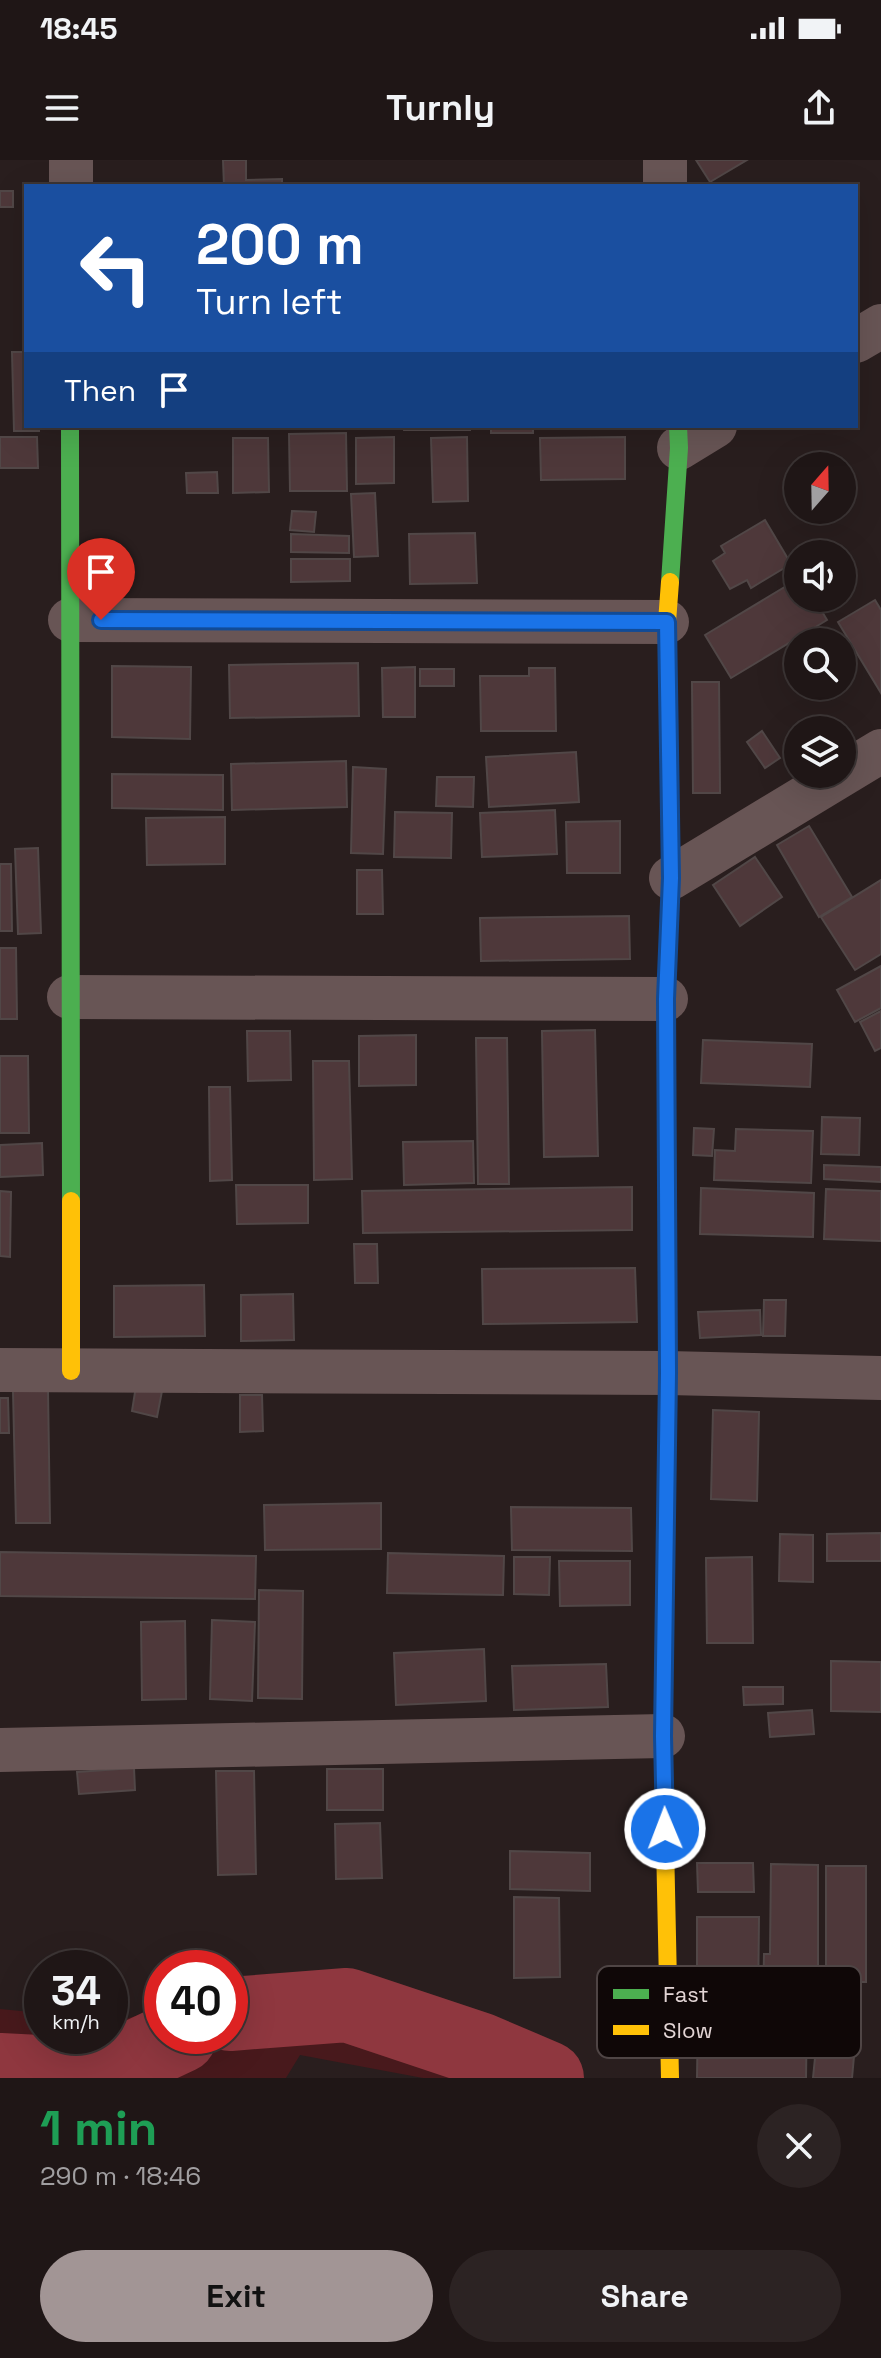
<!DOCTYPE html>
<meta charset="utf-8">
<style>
:root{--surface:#1f1616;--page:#2c2323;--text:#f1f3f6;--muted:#a19fa1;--line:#3c3535;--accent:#a29595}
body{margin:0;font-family:"Space Grotesk",sans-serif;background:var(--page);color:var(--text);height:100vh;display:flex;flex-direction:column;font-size:30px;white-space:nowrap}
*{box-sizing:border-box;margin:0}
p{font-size:26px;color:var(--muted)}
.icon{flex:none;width:44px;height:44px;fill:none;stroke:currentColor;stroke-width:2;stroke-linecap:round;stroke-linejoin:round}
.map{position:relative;height:1918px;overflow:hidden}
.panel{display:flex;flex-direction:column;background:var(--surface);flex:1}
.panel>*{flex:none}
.banner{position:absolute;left:24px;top:24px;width:834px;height:244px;border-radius:0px;box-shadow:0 8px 32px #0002,0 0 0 2px var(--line);background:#1a4fa0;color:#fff;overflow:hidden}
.needle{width:52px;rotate:20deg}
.fabs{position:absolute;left:784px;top:292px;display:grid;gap:16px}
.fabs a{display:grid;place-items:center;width:72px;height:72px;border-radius:50%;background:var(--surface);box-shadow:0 8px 32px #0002,0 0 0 2px var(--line);font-size:40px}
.speed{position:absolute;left:24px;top:1790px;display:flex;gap:16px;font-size:40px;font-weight:700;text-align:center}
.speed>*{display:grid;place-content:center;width:104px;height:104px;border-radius:50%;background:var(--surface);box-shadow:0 8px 32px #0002,0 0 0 2px var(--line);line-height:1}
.speed small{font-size:20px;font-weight:400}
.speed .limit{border:12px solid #d22;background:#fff;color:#111}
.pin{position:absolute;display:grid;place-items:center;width:68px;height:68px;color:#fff;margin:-82px -34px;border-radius:50% 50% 50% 0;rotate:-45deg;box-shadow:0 0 8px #0007}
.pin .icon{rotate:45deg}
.me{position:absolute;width:88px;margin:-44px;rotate:359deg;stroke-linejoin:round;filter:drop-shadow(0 0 6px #0008)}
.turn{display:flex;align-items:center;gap:28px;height:168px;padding:0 40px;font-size:36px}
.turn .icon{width:104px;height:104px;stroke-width:2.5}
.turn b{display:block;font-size:56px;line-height:68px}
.then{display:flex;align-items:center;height:76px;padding:0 40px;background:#0003;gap:16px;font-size:30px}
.round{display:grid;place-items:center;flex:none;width:84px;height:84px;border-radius:42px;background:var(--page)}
.summary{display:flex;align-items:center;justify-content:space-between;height:136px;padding:0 40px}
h1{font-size:48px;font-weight:600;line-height:60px;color:#1e9e55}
.cta{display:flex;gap:16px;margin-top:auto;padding:16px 40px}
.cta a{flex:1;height:92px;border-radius:48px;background:var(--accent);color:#111;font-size:32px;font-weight:600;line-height:92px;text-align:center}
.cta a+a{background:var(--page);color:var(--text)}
.status{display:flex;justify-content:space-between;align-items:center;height:56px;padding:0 40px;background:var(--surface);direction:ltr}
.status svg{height:22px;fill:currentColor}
header{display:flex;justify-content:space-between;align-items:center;height:104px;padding:0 40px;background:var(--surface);font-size:36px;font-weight:600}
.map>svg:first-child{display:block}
.green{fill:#48191c}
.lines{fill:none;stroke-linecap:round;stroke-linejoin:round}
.river{stroke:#8f373f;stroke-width:74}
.building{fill:#4e383a;stroke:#514747;stroke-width:2}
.street{stroke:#685555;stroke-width:44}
.fast{stroke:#4caf50;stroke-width:18}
.slow{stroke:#ffc107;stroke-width:18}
.route-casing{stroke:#114b97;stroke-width:20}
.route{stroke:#1a73e8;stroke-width:14}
.key{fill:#0f0707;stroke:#4f4545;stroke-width:2}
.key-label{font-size:22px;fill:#e3d5d5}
</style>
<div class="status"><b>18:45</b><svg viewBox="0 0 49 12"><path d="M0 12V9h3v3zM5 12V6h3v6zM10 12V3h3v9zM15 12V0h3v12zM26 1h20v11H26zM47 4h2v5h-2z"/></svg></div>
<header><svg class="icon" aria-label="menu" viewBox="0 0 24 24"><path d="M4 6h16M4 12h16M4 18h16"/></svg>Turnly<svg class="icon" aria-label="share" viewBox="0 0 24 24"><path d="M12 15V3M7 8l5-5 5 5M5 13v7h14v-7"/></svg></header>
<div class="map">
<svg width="881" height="1918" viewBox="0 0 881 1918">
<rect width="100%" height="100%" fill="#291e1e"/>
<polygon class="green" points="236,1829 443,1847 582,1918 423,1918 300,1895 286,1918 0,1918 0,1849 42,1853 42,1876 110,1876 110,1860 117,1861 162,1849 162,1876 230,1876 230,1830"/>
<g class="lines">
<g class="river">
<polyline points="230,1854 347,1845 479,1889 547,1918"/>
<polyline points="0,1910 97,1915 180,1876"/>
</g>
</g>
<g class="building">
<polygon points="223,0 246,0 246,20 282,19 282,26 224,26"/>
<polygon points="696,0 747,0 710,22"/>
<rect x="0" y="31" width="13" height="16"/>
<polygon points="12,192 26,192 26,266 39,266 39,271 14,271"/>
<polygon points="403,266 470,266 470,270 404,270"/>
<rect x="491" y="266" width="42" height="7"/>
<polygon points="346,273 347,331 290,331 289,274"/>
<polygon points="0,277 37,277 38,308 0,308"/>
<polygon points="394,277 394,323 356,324 356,278"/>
<polygon points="467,277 468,341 433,342 431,278"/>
<polygon points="625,277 625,319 541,320 540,278"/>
<polygon points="233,278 268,278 269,332 233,333"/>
<polygon points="217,312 218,333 187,333 186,313"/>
<polygon points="375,333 378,396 354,397 351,334"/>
<polygon points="292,351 316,352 314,372 290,370"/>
<polygon points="765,360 791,404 751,428 747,420 730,429 713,401 725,393 721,386"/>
<polygon points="475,373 477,423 410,424 409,374"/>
<polygon points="291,374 349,376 349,393 291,392"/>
<polygon points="291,399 350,399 350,421 291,422"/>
<polygon points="798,419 798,438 814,438 827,460 731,518 705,475"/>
<polygon points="875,440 881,450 881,533 838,462"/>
<polygon points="358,503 359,556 230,558 229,505"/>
<polygon points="112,506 191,507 190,579 112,577"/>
<polygon points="415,507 415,557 383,557 382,508"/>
<polygon points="529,508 555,508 556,571 481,571 480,516 529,516"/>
<rect x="420" y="509" width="34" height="17"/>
<polygon points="692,522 719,522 720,633 693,633"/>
<polygon points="762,571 780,598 765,608 747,582"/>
<polygon points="576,592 579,642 489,647 486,597"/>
<polygon points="346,601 347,647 232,650 231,604"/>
<polygon points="353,607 386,609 383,694 351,693"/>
<polygon points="112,614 223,615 223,650 112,648"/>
<polygon points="437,617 474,617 473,647 436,646"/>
<polygon points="555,650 557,694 482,697 480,653"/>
<polygon points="395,652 452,653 451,698 394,697"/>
<polygon points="225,657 225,704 147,705 146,658"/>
<polygon points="620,661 620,713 567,713 566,662"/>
<polygon points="809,666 852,737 819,757 777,685"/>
<polygon points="38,688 41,773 18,774 15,689"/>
<polygon points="755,697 782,737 740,766 713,725"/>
<polygon points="0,704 11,704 12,771 0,771"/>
<polygon points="357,710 382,710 383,754 357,754"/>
<polygon points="881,720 881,794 855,810 821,757"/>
<polygon points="629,756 630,799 481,801 480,758"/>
<polygon points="0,788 16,788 17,859 0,859"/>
<polygon points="881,806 881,848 855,862 837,830"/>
<polygon points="881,851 881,888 875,891 860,862"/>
<polygon points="595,870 598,996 544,997 542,871"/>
<polygon points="247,871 290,871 291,920 248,921"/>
<polygon points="416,875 416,925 359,926 359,876"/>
<polygon points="476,878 507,878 509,1024 478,1024"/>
<polygon points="703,880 812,884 810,927 701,923"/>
<polygon points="0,896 28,896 29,973 0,973"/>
<polygon points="313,901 349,901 352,1019 314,1020"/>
<polygon points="209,927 230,927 232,1020 210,1021"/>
<polygon points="822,957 860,958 859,995 821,994"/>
<polygon points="694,968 714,969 712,996 693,995"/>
<polygon points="736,969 813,971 811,1023 714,1020 715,990 735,991"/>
<polygon points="473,981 474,1023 404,1025 403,982"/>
<polygon points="42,983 43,1015 0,1017 0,985"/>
<polygon points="824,1005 881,1007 881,1022 824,1019"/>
<polygon points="236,1025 308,1025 308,1063 237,1064"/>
<polygon points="632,1027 632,1070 363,1073 362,1031"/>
<polygon points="701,1028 814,1033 813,1077 700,1074"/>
<polygon points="826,1029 881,1031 881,1081 824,1079"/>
<polygon points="0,1031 11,1032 10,1097 0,1096"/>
<polygon points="354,1084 377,1084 378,1123 355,1123"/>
<polygon points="635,1108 637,1162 483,1164 482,1109"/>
<polygon points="204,1125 205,1176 114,1177 114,1126"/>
<polygon points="293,1134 294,1180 241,1181 241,1135"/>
<polygon points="764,1140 786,1140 785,1176 763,1176"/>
<polygon points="760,1150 761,1175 700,1178 698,1152"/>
<polygon points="136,1226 162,1231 157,1257 132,1251"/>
<polygon points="48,1230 50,1363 16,1363 13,1231"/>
<polygon points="240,1235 262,1235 263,1271 240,1272"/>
<polygon points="0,1238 8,1238 9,1273 0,1273"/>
<polygon points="713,1250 759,1252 757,1341 711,1339"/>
<polygon points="381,1343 381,1389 265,1390 264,1345"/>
<polygon points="511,1347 631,1348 632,1391 512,1390"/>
<polygon points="881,1373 881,1401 827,1401 827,1374"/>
<polygon points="780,1374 813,1375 813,1422 779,1421"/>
<polygon points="0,1392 256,1396 255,1439 0,1436"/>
<polygon points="388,1393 504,1396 503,1435 387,1433"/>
<polygon points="514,1397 550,1397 549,1435 514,1434"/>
<polygon points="752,1397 753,1483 707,1483 706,1398"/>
<polygon points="559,1401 630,1401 630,1445 560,1446"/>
<polygon points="259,1430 303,1431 302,1539 258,1538"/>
<polygon points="212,1460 255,1462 252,1541 210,1539"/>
<polygon points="185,1461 186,1539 142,1540 141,1462"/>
<polygon points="484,1489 486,1541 396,1545 394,1493"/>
<polygon points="831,1501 881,1502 881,1552 831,1551"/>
<polygon points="606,1504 608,1547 514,1550 512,1506"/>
<polygon points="743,1527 783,1527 783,1544 744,1545"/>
<polygon points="812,1550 814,1574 770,1577 768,1553"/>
<polygon points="134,1608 135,1630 79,1634 77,1612"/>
<rect x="327" y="1609" width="56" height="41"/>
<polygon points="216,1611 254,1611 256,1714 218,1715"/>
<polygon points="380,1663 382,1718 336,1719 335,1664"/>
<polygon points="510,1691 590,1693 590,1731 510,1729"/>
<polygon points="697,1703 753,1703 754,1732 698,1732"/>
<polygon points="771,1704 818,1705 818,1844 763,1844 764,1794 770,1794"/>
<rect x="826" y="1706" width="40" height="116"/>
<polygon points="514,1737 559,1738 560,1817 514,1818"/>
<polygon points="697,1757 759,1757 758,1845 697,1844"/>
<polygon points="822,1828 860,1831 852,1918 813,1918"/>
<polygon points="698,1852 807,1853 806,1918 697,1918"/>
</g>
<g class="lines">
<g class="street">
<polyline points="665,0 665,26"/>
<polyline points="71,26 71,0"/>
<polyline points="856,181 881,166"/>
<polyline points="679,288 715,266"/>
<polyline points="70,460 667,462"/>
<polyline points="671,718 881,591"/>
<polyline points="69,837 666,839"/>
<polyline points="0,1210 668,1213 881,1218"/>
<polyline points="0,1590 663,1576"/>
</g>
<g class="fast">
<polyline points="70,266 71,1041"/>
<polyline points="670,422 679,288 678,266"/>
<polyline points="663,1588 668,1213 667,1017"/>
</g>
<g class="slow">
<polyline points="667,1017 666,839 671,718 667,462 670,422"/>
<polyline points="71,1041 71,1211"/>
<polyline points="663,1588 670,1918"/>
</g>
</g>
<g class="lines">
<g class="route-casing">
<polyline id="route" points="101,460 667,462 671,718 666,839 668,1213 663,1576 665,1669"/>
</g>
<use href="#route" class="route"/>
</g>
<rect x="597" y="1806" width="264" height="92" rx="12" class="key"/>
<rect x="613" y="1829" width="36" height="10" fill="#4caf50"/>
<rect x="613" y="1865" width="36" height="10" fill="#ffc107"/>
<g class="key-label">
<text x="663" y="1842">Fast</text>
<text x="663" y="1878">Slow</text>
</g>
</svg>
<div class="fabs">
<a><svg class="needle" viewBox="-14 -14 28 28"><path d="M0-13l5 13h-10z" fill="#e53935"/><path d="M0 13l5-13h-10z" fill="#a19fa1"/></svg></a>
<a><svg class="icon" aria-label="sound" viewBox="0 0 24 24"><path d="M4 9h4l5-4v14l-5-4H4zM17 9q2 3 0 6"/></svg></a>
<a><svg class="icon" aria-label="search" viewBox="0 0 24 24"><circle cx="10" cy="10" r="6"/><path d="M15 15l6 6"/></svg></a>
<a><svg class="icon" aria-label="layers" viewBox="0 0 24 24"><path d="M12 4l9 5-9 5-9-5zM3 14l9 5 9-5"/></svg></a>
</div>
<div class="speed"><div>34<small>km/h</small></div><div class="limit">40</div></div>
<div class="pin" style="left:101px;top:460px;background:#d93025"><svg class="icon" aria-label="arrive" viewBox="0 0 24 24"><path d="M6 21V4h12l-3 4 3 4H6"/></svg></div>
<svg class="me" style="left:665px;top:1669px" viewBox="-20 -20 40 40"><circle r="17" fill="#1a73e8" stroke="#fff" stroke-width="3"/><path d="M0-11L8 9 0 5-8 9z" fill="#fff"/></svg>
<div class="banner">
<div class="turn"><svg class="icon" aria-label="left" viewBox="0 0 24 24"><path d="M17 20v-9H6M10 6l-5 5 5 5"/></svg><div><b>200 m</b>Turn left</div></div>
<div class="then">Then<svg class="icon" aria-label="arrive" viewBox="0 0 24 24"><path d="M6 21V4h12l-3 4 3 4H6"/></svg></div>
</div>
</div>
<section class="panel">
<div class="summary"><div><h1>1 min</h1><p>290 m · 18:46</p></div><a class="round"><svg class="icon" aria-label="close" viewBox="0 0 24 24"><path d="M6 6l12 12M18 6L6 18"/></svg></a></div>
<div class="cta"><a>Exit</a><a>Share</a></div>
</section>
